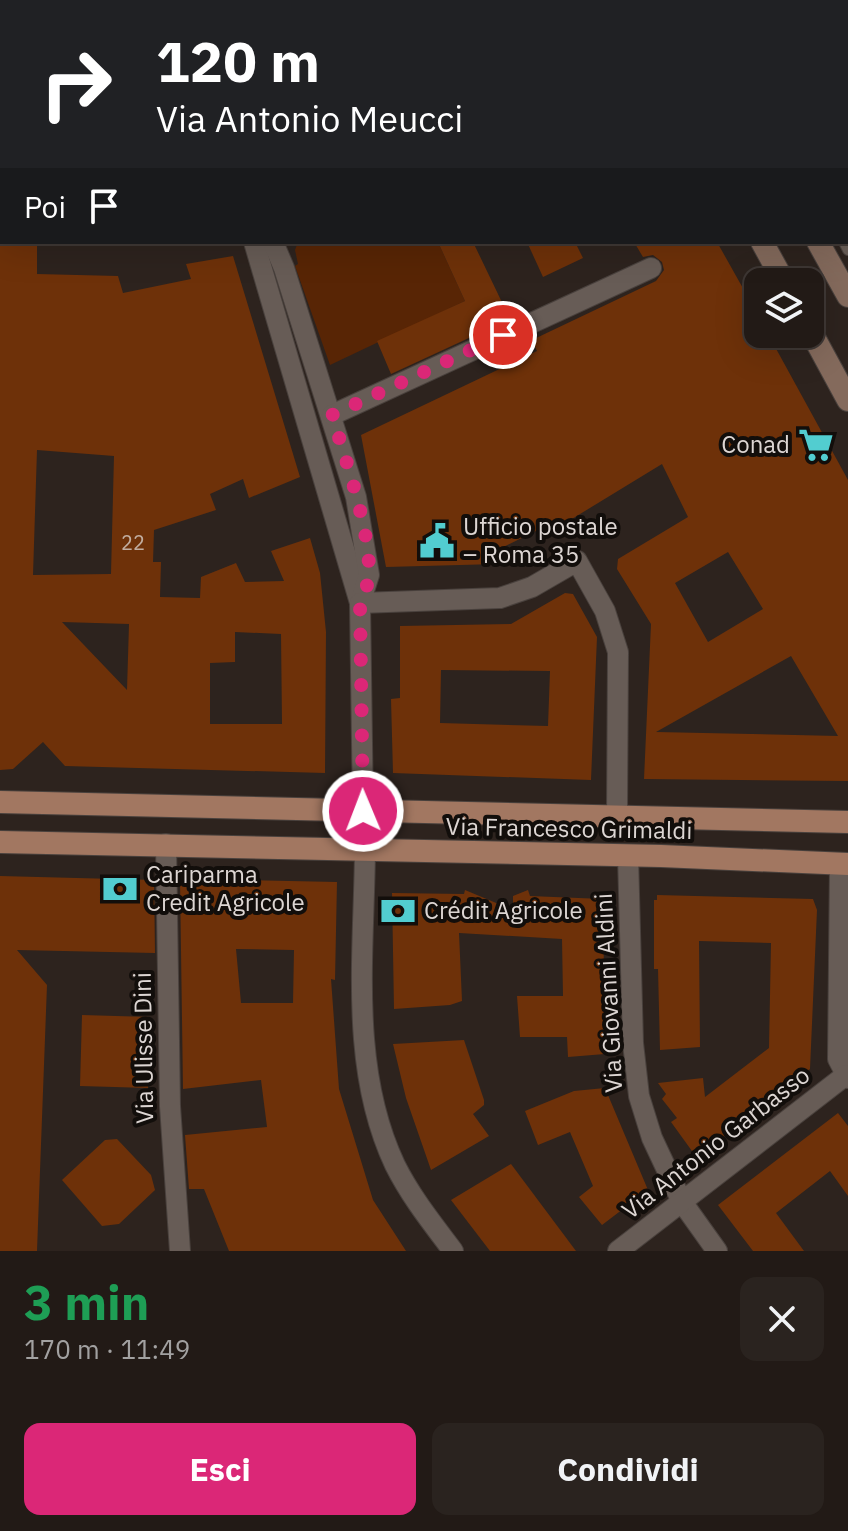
<!DOCTYPE html>
<html lang="it">
<meta charset="utf-8">
<style>
:root{--surface:#221a16;--page:#2a231f;--text:#f1f3f6;--muted:#a2a1a1;--line:#3f3835;--accent:#db2777}
body{margin:0;font-family:"IBM Plex Sans",sans-serif;background:var(--page);color:var(--text);height:100vh;display:flex;flex-direction:column;font-size:30px;white-space:nowrap}
*{box-sizing:border-box;margin:0}
p{font-size:26px;color:var(--muted)}
.icon{flex:none;width:44px;height:44px;fill:none;stroke:currentColor;stroke-width:2;stroke-linecap:round;stroke-linejoin:round}
.map{position:relative;height:1251px;overflow:hidden}
.drawer{display:flex;flex-direction:column;background:var(--surface);flex:1}
.drawer>*{flex:none}
.banner{position:absolute;left:0px;top:0px;width:848px;height:244px;box-shadow:0 8px 32px #0002,0 0 0 2px var(--line);background:#202124;color:#fff;overflow:hidden}
.buttons{position:absolute;left:744px;top:268px;display:grid;gap:16px}
.buttons a{display:grid;place-items:center;width:80px;height:80px;border-radius:16px;background:var(--surface);box-shadow:0 8px 32px #0002,0 0 0 2px var(--line);font-size:40px}
.pin{position:absolute;display:grid;place-items:center;width:68px;height:68px;color:#fff;margin:-34px;border:4px solid #fff;border-radius:50%;box-shadow:0 2px 8px #0007}
.me{position:absolute;width:88px;margin:-44px;rotate:359deg;stroke-linejoin:round;filter:drop-shadow(0 0 6px #0008)}
.turn{display:flex;align-items:center;gap:28px;height:168px;padding:0 24px;font-size:36px}
.turn .icon{width:104px;height:104px;stroke-width:2.5}
.turn b{display:block;font-size:56px;line-height:68px}
.then{display:flex;align-items:center;height:76px;padding:0 24px;background:#0003;gap:16px;font-size:30px}
.round{display:grid;place-items:center;flex:none;width:84px;height:84px;border-radius:16px;background:var(--page)}
.summary{display:flex;align-items:center;justify-content:space-between;height:136px;padding:0 24px}
h1{font-size:48px;font-weight:800;line-height:60px;color:#1e9e55}
.primary-button{display:flex;gap:16px;margin-top:auto;padding:16px 24px}
.primary-button a{flex:1;height:92px;border-radius:16px;background:var(--accent);color:#fff;font-size:32px;font-weight:800;line-height:92px;text-align:center}
.primary-button a+a{background:var(--page);color:var(--text)}
.map>svg:first-child{display:block}
.green{fill:#582505}
.building{fill:#6e3109;fill-rule:evenodd}
.lines{fill:none;stroke-linecap:round;stroke-linejoin:round}
.service-casing{stroke:#49413d;stroke-width:12}
.minor-casing{stroke:#49413d;stroke-width:22}
.secondary-casing{stroke:#49413d;stroke-width:24}
.primary-casing{stroke:#49413d;stroke-width:24}
.service{stroke:#675c56;stroke-width:10}
.minor{stroke:#675c56;stroke-width:20}
.secondary{stroke:#846a5c;stroke-width:22}
.primary{stroke:#a27761;stroke-width:22}
.route{stroke:#db2777;stroke-width:14;stroke-dasharray:0 25.2}
.labels{text-anchor:middle;stroke-width:8;stroke-linejoin:round;paint-order:stroke}
.number-label{font-size:20px;fill:#c1ada0}
.poi-label{font-size:24px;fill:#ddd6d3;stroke:#120e0b;text-anchor:start}
.street-label{font-size:24px;fill:#ddd6d3;stroke:#120e0b}
</style>
<div class="map">
<svg width="848" height="1251" viewBox="0 0 848 1251">
<rect width="100%" height="100%" fill="#2d231e"/>
<polygon class="green" points="298,242 438,242 465,301 330,365 295,266 298,264 295,250"/>
<g class="building">
<path d="M0,242H37V274L118,276L123,293L191,279L186,264L233,256L300,477L249,498L243,479L210,494L216,510L154,530L153,562H161L160,597L200,598L201,577L236,563L245,582L284,581L271,551L310,538L320,573L326,632L325,773L65,766L43,742L13,769L0,770ZM37,450L114,456L111,574L33,575ZM62,622L129,624L127,690ZM235,632L281,634L282,724H210V663L235,662Z"/>
<polygon points="438,242 473,242 510,319 391,374 377,341 465,301"/>
<polygon points="527,242 575,242 583,258 543,277"/>
<path d="M634,242H717L758,315V334H768L848,480V781L644,779L651,624L617,569L618,559L688,517L662,464L544,536L540,529L497,550V564L386,567L361,435L537,351L532,340L656,281L664,270L662,262L653,255L643,257ZM728,552L763,609L708,642L675,583ZM791,656L838,736L656,732Z"/>
<path d="M565,593L573,594L597,637L591,780L393,773L391,699L400,698V626L511,624ZM441,670L550,671L548,726L440,723Z"/>
<polygon points="0,876 154,880 155,953 17,950 47,985 37,1251 0,1251"/>
<path d="M185,879L337,882L335,980L331,979L339,1089L373,1200L406,1251H229L204,1189H189L185,1135L267,1127L261,1080L183,1089L180,881ZM236,949L294,950L293,1003H241Z"/>
<polygon points="465,890 513,910 513,896 528,890 530,896 603,899 605,1054 568,1057 567,1037 520,1037 517,996 563,996 562,939 459,933 462,1001 450,1005 394,1009 392,893 464,894"/>
<polygon points="657,895 813,899 817,910 810,1069 697,1158 671,1122 677,1118 662,1099 666,1094 658,1083 703,1078 705,1097 769,1048 771,943 699,941 700,1047 660,1050 658,969 654,969 654,900 657,900"/>
<polygon points="82,1015 150,1017 148,1088 80,1086"/>
<polygon points="464,1040 484,1100 484,1105 473,1114 489,1136 431,1170 406,1098 393,1044"/>
<polygon points="605,1088 648,1190 602,1225 579,1197 593,1186 570,1132 538,1145 525,1111 574,1091"/>
<polygon points="838,1113 848,1126 848,1196 830,1171 776,1213 804,1251 753,1251 718,1205"/>
<polygon points="117,1139 151,1175 155,1190 119,1224 102,1226 62,1180 105,1140"/>
<polygon points="511,1164 576,1251 490,1251 451,1200"/>
</g>
<g class="lines">
<g class="service-casing">
<g id="service">
<polyline points="710,0 711,2"/>
<polyline points="844,242 848,250"/>
</g>
</g>
<g class="minor-casing">
<g id="minor">
<polyline points="367,2 372,0"/>
<polyline points="0,27 2,27"/>
<polyline points="846,154 848,152"/>
<polyline points="254,242 360,603 363,811"/>
<polyline points="273,242 284,268 356,497 369,575 360,603"/>
<polyline points="332,415 651,268"/>
<polyline points="360,603 500,598 532,587 577,561 605,611 618,652 617,815"/>
<polyline points="166,844 170,1106 180,1251"/>
<path d="M365,850C364,954 349,1068 395,1165C411,1197 432,1223 453,1251"/>
<polyline points="628,856 633,1043 639,1096 652,1138 682,1202 717,1251"/>
<polyline points="840,864 838,1059 848,1078"/>
<polyline points="618,1251 846,1075"/>
</g>
</g>
<g class="secondary-casing">
<g id="secondary">
<polyline points="629,0 630,2"/>
<polyline points="685,0 686,2"/>
<polyline points="762,242 784,282"/>
<polyline points="818,242 848,296"/>
<polyline points="810,330 848,400"/>
</g>
</g>
<g class="primary-casing">
<g id="primary">
<polyline points="0,802 848,822"/>
<polyline points="0,842 661,856 848,864"/>
</g>
</g>
<use href="#service" class="service"/>
<use href="#minor" class="minor"/>
<use href="#secondary" class="secondary"/>
<use href="#primary" class="primary"/>
</g>
<g class="lines">
<path class="route" d="M363,811L360,603C364,593 369,584 369,573C370,529 345,458 332,415L503,335"/>
</g>
<defs>
<g id="supermarket-bare" transform="scale(2.76)"><path d="M-6-5.5h2.5l.6 2H6L4.5 2H-2.5L-4.4-4H-6ZM-1.5 3.2a1.3 1.3 0 1 0 .1 0ZM3 3.2a1.3 1.3 0 1 0 .1 0Z" fill="#52cdd0" stroke="#120e0b" stroke-width="2.5" paint-order="stroke"/></g>
<g id="civic-bare" transform="scale(2.76)"><path d="M-.6-6.5H3V-4.5H.6V-3L4-1V1h2V6H-6V1h2V-1L-.6-3ZM-1.2 2.5V6h2.4V2.5Z" fill="#52cdd0" stroke="#120e0b" stroke-width="2.5" paint-order="stroke"/></g>
<g id="bank-bare" transform="scale(2.76)"><path d="M-6-4H6V4H-6ZM0-2.3a2.3 2.3 0 1 0 0 4.6a2.3 2.3 0 1 0 0-4.6Z" fill="#52cdd0" stroke="#120e0b" stroke-width="2.5" paint-order="stroke"/></g>
</defs>
<g fill-rule="evenodd">
<use href="#supermarket-bare" x="816" y="445"/>
<use href="#civic-bare" x="437" y="541"/>
<use href="#bank-bare" x="120" y="889"/>
<use href="#bank-bare" x="398" y="911"/>
</g>
<g class="labels">
<g class="number-label">
<text x="133" y="550">22</text>
</g>
<g class="poi-label">
<text x="790" y="453" text-anchor="end">Conad</text>
<text x="463" y="535">Ufficio postale<tspan x="463" dy="28">– Roma 35</tspan></text>
<text x="146" y="883">Cariparma<tspan x="146" dy="28">Credit Agricole</tspan></text>
<text x="424" y="919">Crédit Agricole</text>
</g>
<g class="street-label">
<text transform="translate(569 829) rotate(1)" y="8">Via Francesco Grimaldi</text>
<text transform="translate(609 993) rotate(-93)" y="8">Via Giovanni Aldini</text>
<text transform="translate(144 1048) rotate(-91)" y="8">Via Ulisse Dini</text>
<text transform="translate(716 1143) rotate(-38)" y="8">Via Antonio Garbasso</text>
</g>
</g>
</svg>
<div class="buttons">
<a><svg class="icon" aria-label="layers" viewBox="0 0 24 24"><path d="M12 4l9 5-9 5-9-5zM3 14l9 5 9-5"/></svg></a>
</div>
<div class="pin" style="left:503px;top:335px;background:#d93025"><svg class="icon" aria-label="arrive" viewBox="0 0 24 24"><path d="M6 21V4h12l-3 4 3 4H6"/></svg></div>
<svg class="me" style="left:363px;top:811px" viewBox="-20 -20 40 40"><circle r="17" fill="#db2777" stroke="#fff" stroke-width="3"/><path d="M0-11L8 9 0 5-8 9z" fill="#fff"/></svg>
<div class="banner">
<div class="turn"><svg class="icon" aria-label="right" viewBox="0 0 24 24"><path d="M7 20v-9h11M14 6l5 5-5 5"/></svg><div><b>120 m</b>Via Antonio Meucci</div></div>
<div class="then">Poi<svg class="icon" aria-label="arrive" viewBox="0 0 24 24"><path d="M6 21V4h12l-3 4 3 4H6"/></svg></div>
</div>
</div>
<section class="drawer">
<div class="summary"><div><h1>3 min</h1><p>170 m · 11:49</p></div><a class="round"><svg class="icon" aria-label="close" viewBox="0 0 24 24"><path d="M6 6l12 12M18 6L6 18"/></svg></a></div>
<div class="primary-button"><a>Esci</a><a>Condividi</a></div>
</section>
